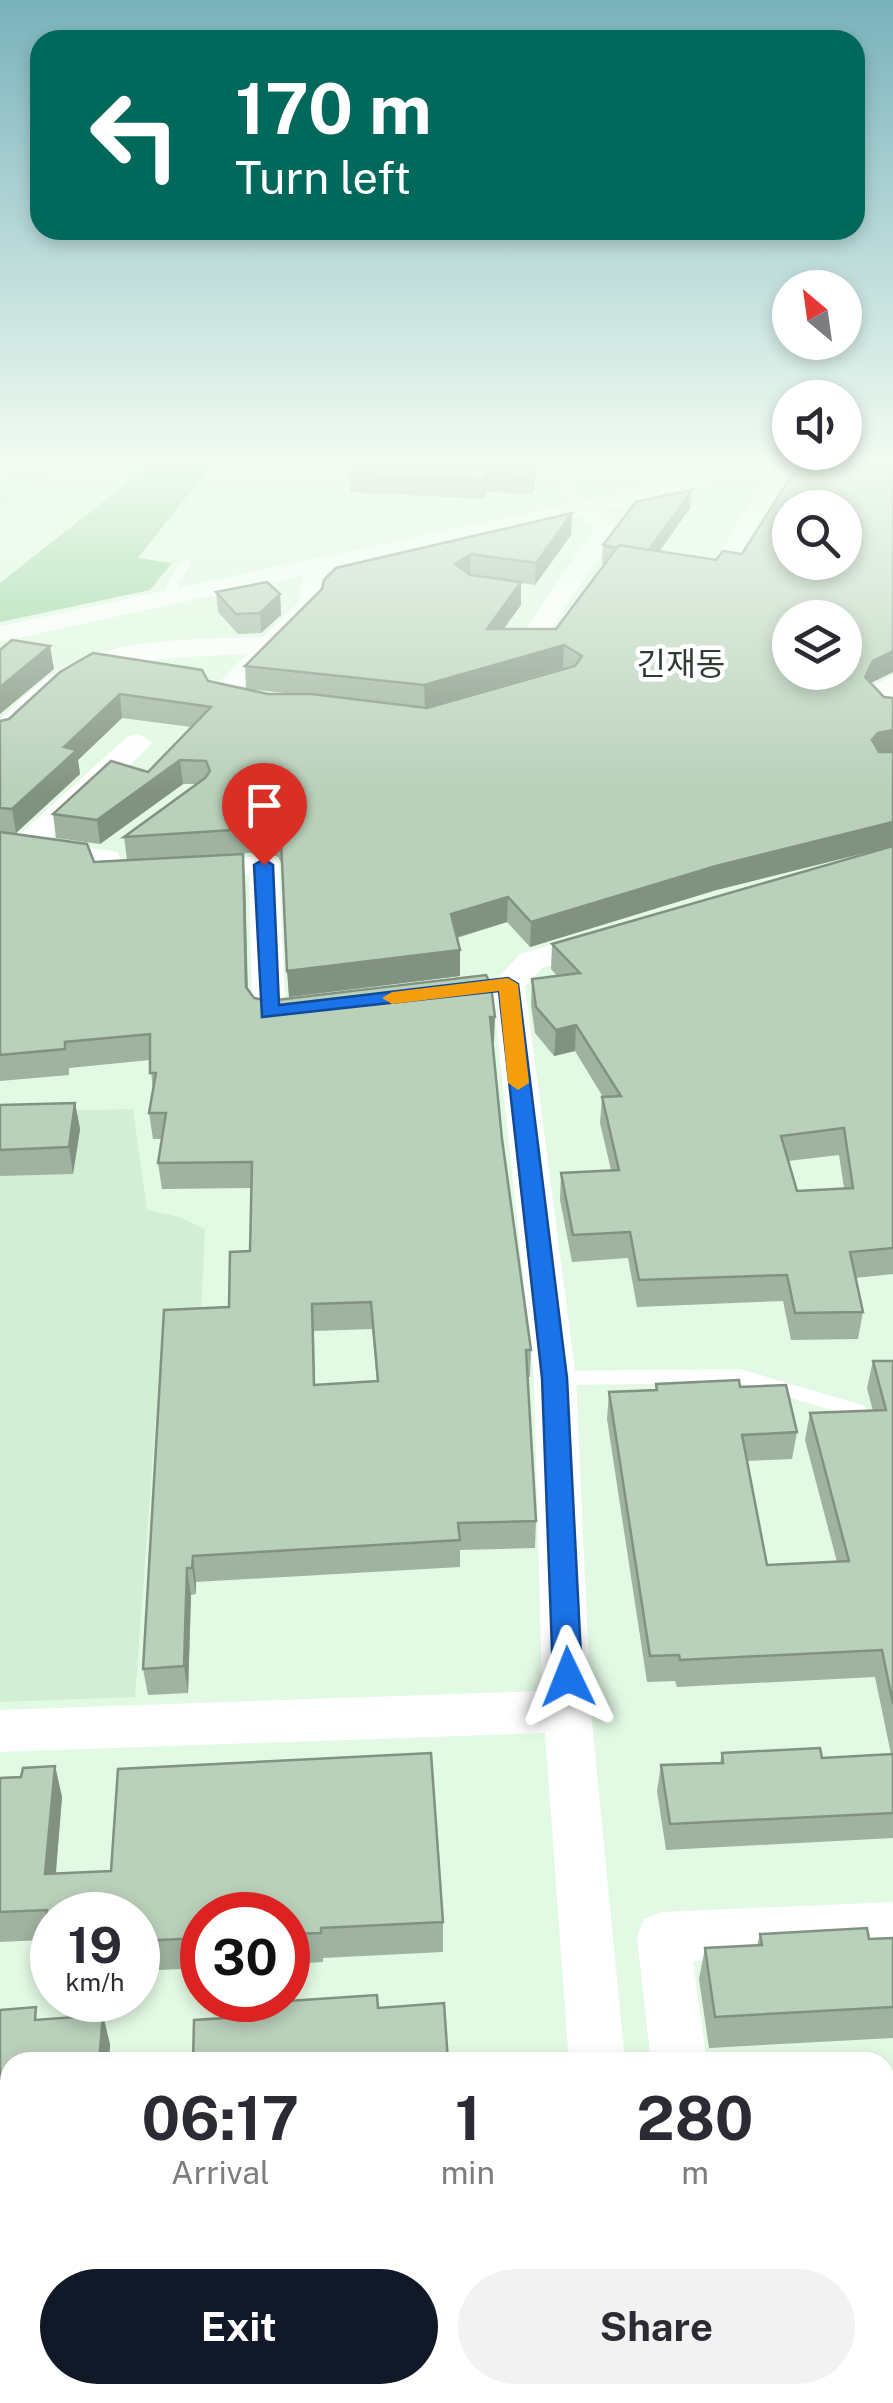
<!DOCTYPE html>
<meta charset="utf-8">
<style>
:root{--surface:#fff;--page:#f2f2f3;--text:#2b2b33;--muted:#7c7c81;--accent:#111827}
body{margin:0;font-family:"Public Sans","Noto Sans KR",sans-serif;background:var(--page);color:var(--text);height:100vh;display:flex;flex-direction:column;font-size:38px;white-space:nowrap}
*{box-sizing:border-box;margin:0}
p{font-size:32px;color:var(--muted)}
.icon{flex:none;width:55px;height:55px;fill:none;stroke:currentColor;stroke-width:2;stroke-linecap:round;stroke-linejoin:round}
.map{position:relative;flex:1;overflow:hidden}
.drawer{position:absolute;left:0px;top:2052px;width:895px;height:352px;display:flex;flex-direction:column;background:var(--surface);border-radius:30px 30px 0 0;box-shadow:0 5px 15px #0003}
.drawer>*{flex:none}
.banner{position:absolute;left:30px;top:30px;width:835px;height:210px;border-radius:30px;box-shadow:0 5px 15px #0003;background:#00695c;color:#fff;overflow:hidden}
.needle{width:65px;rotate:331deg}
.fabs{position:absolute;left:772px;top:270px;display:grid;gap:20px}
.fabs a{display:grid;place-items:center;width:90px;height:90px;border-radius:50%;background:var(--surface);box-shadow:0 5px 15px #0003;font-size:50px}
.speed{position:absolute;left:30px;top:1892px;display:flex;gap:20px;font-size:50px;font-weight:700;text-align:center}
.speed>*{display:grid;place-content:center;width:130px;height:130px;border-radius:50%;background:var(--surface);box-shadow:0 5px 15px #0003;line-height:1}
.speed small{font-size:25px;font-weight:400}
.speed .limit{border:15px solid #d22;background:#fff;color:#111}
.pin{position:absolute;display:grid;place-items:center;width:85px;height:85px;color:#fff;margin:-102px -42px;border-radius:50% 50% 50% 0;rotate:-45deg;box-shadow:0 0 10px #0007}
.pin .icon{rotate:45deg}
.me{position:absolute;width:110px;margin:-55px;rotate:358deg;stroke-linejoin:round;filter:drop-shadow(0 0 8px #0008)}
.turn{display:flex;align-items:center;gap:35px;height:210px;padding:0 40px;font-size:45px}
.turn .icon{width:130px;height:130px;stroke-width:2.5}
.turn b{display:block;font-size:70px;line-height:85px}
.eta{display:flex;justify-content:space-evenly;align-items:center;height:170px;text-align:center}
.eta b{font-size:60px;font-weight:700;line-height:70px}
.button{display:flex;gap:20px;margin-top:auto;padding:20px 40px}
.button a{flex:1;height:115px;border-radius:60px;background:var(--accent);color:#fff;font-size:40px;font-weight:700;line-height:115px;text-align:center}
.button a+a{background:var(--page);color:var(--text)}
.map>svg:first-child{display:block}
.built{fill:#d2efd5}
.green{fill:#94d19a}
.lines{fill:none;stroke-linecap:round;stroke-linejoin:round}
.lane{fill:#fff;fill-rule:evenodd}
.street{fill:#fff;fill-rule:evenodd}
.secondary{fill:#c9ecd0;fill-rule:evenodd}
.wall{fill:#9fb3a0;fill-rule:evenodd}
.shaded-wall{fill:#829282}
.building{fill:#b9d0ba;stroke:#829282;stroke-width:2.5;fill-rule:evenodd}
.route{fill:#1a73e8;stroke:#114b97;stroke-width:2.5}
.slow{fill:#f59e0b}
.labels{text-anchor:middle;stroke-width:9;stroke-linejoin:round;paint-order:stroke}
.far-quarter-label{font-size:32px;fill:#313b32;stroke:#fff}
</style>
<div class="map">
<svg width="893" height="2403" viewBox="0 0 893 2403">
<rect width="100%" height="100%" fill="#e2f9e3"/>
<polygon class="built" points="133,1109 147,1210 180,1217 205,1229 200,1331 162,1336 135,1697 0,1702 0,1112"/>
<polygon class="green" points="157,459 315,459 307,469 214,462 138,558 172,563 150,590 0,622 0,583"/>
<g class="lines">
<g class="lane">
<polygon points="565,459 575,459 576,495 588,506 588,510 580,510 566,496"/>
<polygon points="182,559 192,561 169,602 161,602 159,600"/>
<polygon points="740,1369 865,1406 868,1411 865,1416 858,1418 740,1383 555,1385 548,1383 545,1378 548,1373 555,1371"/>
</g>
<g class="street">
<path d="M733,459H786V480L736,563L728,565L716,558L764,480V462L643,502L603,511L620,525L544,640H526L522,635L595,527L580,516L327,571L320,609L239,691L266,697L270,703L266,709C249,713 218,707 207,695L247,654L166,658L98,671L61,693L10,740L0,742V719C19,702 37,682 59,670C117,636 198,640 263,637L299,602L302,576L0,642V626L630,491Z"/>
<polygon points="893,675 893,720 883,718 865,700 871,687"/>
<polygon points="138,734 152,742 148,748 48,841 118,852 123,866 264,856 275,859 279,865 285,1001 320,1001 325,1008 320,1015 269,1023 257,1020 252,1013 249,875 109,885 98,883 93,865 0,853 0,835 17,837 128,736"/>
<polygon points="597,931 608,934 613,941 608,948 542,968 525,986 576,1378 591,1711 625,2062 569,2062 545,1733 0,1752 0,1710 542,1691 534,1378 492,984 520,954"/>
<polygon points="893,1902 893,1952 693,1961 707,2062 651,2062 637,1937 644,1919 663,1912"/>
<polygon points="893,2117 893,2175 885,2176 885,2118"/>
<rect x="595" y="2395" width="62" height="8"/>
</g>
<polygon class="secondary" points="32,459 67,459 11,504 0,507 0,482"/>
</g>
<g class="wall">
<polygon points="540,459 532,494 487,492 485,499 350,492 350,474"/>
<path d="M692,490L690,508L660,551L893,672L870,683L713,891L530,947L507,922L457,938L460,950V976L289,997L282,864L278,857L264,852L218,855L245,879L248,990L254,998L494,1042L493,1043L502,1139L531,1350L530,1377H528L536,1521L535,1548L460,1550V1567L196,1582V1594L191,1595L188,1693L148,1695L143,1669L229,1307L250,1251L251,1188L162,1189L158,1163L162,1139H153L149,1113L153,1092L150,1060L69,1068V1075L0,1081V721L9,719L60,672L208,681L268,694H296L246,689L245,666L322,589L572,513L571,535L535,585L521,583V605L503,629H556L604,565L602,564L603,545ZM563,668L565,669L426,708ZM122,718L191,727L148,772L53,814L56,838L100,844L183,784H196L124,837L127,860L94,862L6,833H16L80,774L78,760ZM372,1329L377,1382L315,1385L314,1331Z"/>
<polygon points="216,592 280,594 281,615 261,633 238,634 218,612"/>
<path d="M893,846V1274L855,1278L863,1312L858,1339L791,1340L783,1301L637,1307L628,1258L572,1262L560,1200L561,1173L611,1170L600,1123L602,1097H603L575,1051L554,1056L535,1033L531,1005L532,979L557,976L551,969L552,944ZM839,1155L844,1188L797,1191L788,1161Z"/>
<polygon points="75,1103 80,1129 73,1174 0,1176 0,1105"/>
<polygon points="873,1361 893,1361 893,1838 666,1850 657,1791 661,1765 720,1763 722,1753 822,1758 891,1754 875,1677 677,1687 675,1681 647,1682 607,1419 609,1392 655,1390 656,1384 740,1387 797,1432 792,1459 747,1461 767,1565 837,1562 805,1440 810,1413 873,1411 867,1388"/>
<polygon points="55,1766 62,1797 56,1873 443,1922 443,1952 323,1958 323,1962 288,1964 288,1915 202,1915 202,1968 138,1971 138,1915 52,1915 52,1975 51,1975 43,1946 43,1940 0,1942 0,1778 21,1777"/>
<polygon points="760,1934 869,1939 893,1938 893,2038 709,2048 699,1979 705,1948 757,1945"/>
<polygon points="0,2010 39,2020 110,2044 109,2062 10,2062 10,2127 0,2128"/>
<polygon points="885,2150 893,2403 740,2403 738,2395 885,2395"/>
<polygon points="0,2172 4,2183 10,2182 10,2380 0,2380"/>
</g>
<g class="shaded-wall">
<polygon points="536,459 540,459 532,494 532,476"/>
<polygon points="692,490 690,508 645,571 647,552"/>
<polygon points="572,513 571,535 535,585 536,563"/>
<polygon points="471,554 470,576 455,564"/>
<polygon points="521,582 521,605 487,652 487,629"/>
<polygon points="280,594 281,615 261,633 260,613"/>
<polygon points="564,645 563,668 425,708 424,685"/>
<polygon points="50,646 54,669 0,714 0,687"/>
<polygon points="893,651 893,672 869,684 865,677 873,661"/>
<polygon points="120,694 122,718 78,760 80,774 16,833 12,809 64,747"/>
<polygon points="893,730 893,753 874,756 872,740 878,733"/>
<polygon points="180,760 183,784 100,844 97,820"/>
<polygon points="893,822 893,846 713,891 530,947 531,922 716,866"/>
<polygon points="243,854 245,879 248,1013 246,987"/>
<polygon points="508,897 507,922 451,939 451,914"/>
<polygon points="460,950 460,976 289,997 287,971"/>
<polygon points="490,1017 495,1017 494,1042 490,1043"/>
<polygon points="576,1025 575,1051 554,1056 556,1030"/>
<polygon points="75,1103 80,1129 73,1174 69,1147"/>
<polygon points="193,1556 196,1582 196,1594 192,1568"/>
<polygon points="187,1568 191,1595 188,1693 184,1666"/>
<polygon points="55,1766 62,1797 53,1904 45,1874"/>
<polygon points="103,2015 110,2044 109,2062 99,2062"/>
</g>
<g class="building">
<polygon points="355,459 536,459 532,476 487,474 485,481 350,474"/>
<path d="M802,459H893V651L873,661L865,677L884,697L893,698V730L878,733L872,740L879,752H893V822L716,866L531,922L508,897L451,914L460,950L287,971L281,840L276,832L262,828L124,837L205,778L210,771L206,761L180,760L97,820L53,814L111,761L148,772L211,707L120,694L64,747L77,750L12,809L0,808V721L9,719L60,672L93,653L202,670L208,681L268,694H311L427,708L575,666L582,656L564,645L424,685L245,666L322,589L324,580L336,568L572,513L536,563L471,554L455,564L470,575L521,582L487,629H556L619,545L716,560L723,551L742,554ZM790,508H845V562H790ZM790,618H845V672H790Z"/>
<polygon points="692,490 649,550 619,545 617,548 603,545 636,502"/>
<polygon points="267,582 280,594 260,613 236,614 216,592"/>
<polygon points="12,640 50,646 0,687 0,650"/>
<path d="M0,832L87,844L94,862L243,854L246,987L254,998L268,1001L486,975L491,985L495,1017H490L502,1139L531,1350H526L536,1521L458,1523L460,1540L193,1556L192,1568H187L184,1666L143,1669L164,1310L229,1307L230,1252L250,1251L252,1162L158,1163L166,1113H149L156,1073H150V1034L65,1042V1049L0,1055ZM371,1302L378,1381L314,1385L312,1304Z"/>
<path d="M893,846V1248L850,1252L863,1312L795,1313L787,1275L639,1280L630,1232L573,1235L561,1173L619,1170L602,1097L621,1096L576,1025L556,1030L536,1007L532,979L580,973L552,944ZM844,1128L853,1188L797,1191L781,1136Z"/>
<polygon points="75,1103 69,1147 0,1150 0,1105"/>
<polygon points="873,1361 893,1361 893,1704 882,1650 680,1660 679,1655 650,1656 609,1392 657,1390 656,1384 739,1380 740,1387 786,1385 797,1432 742,1435 767,1565 849,1561 810,1413 886,1410"/>
<polygon points="820,1748 822,1758 893,1754 893,1813 670,1824 661,1765 723,1763 722,1753"/>
<polygon points="431,1753 443,1922 321,1928 321,1933 288,1934 288,1915 202,1915 202,1938 138,1941 138,1915 52,1915 52,1945 43,1946 47,1910 0,1912 0,1778 21,1777 23,1768 55,1766 45,1874 111,1871 118,1769"/>
<polygon points="867,1928 869,1939 893,1938 893,2007 715,2017 705,1948 762,1945 760,1934"/>
<polygon points="377,1995 378,2008 444,2003 448,2062 193,2062 194,2020 258,2016 258,2003"/>
<polygon points="36,2007 35,2020 103,2015 99,2062 10,2062 10,2098 0,2099 0,2010"/>
<polygon points="885,2150 890,2150 893,2154 893,2403 888,2403 885,2392"/>
<polygon points="10,2182 10,2355 0,2356 0,2183"/>
<polygon points="748,2395 841,2395 749,2402"/>
</g>
<linearGradient id="sky" x2="0" y2="1"><stop stop-color="#79b2bc"/><stop offset="0.58" stop-color="#f2fcf2"/><stop offset="1" stop-color="#f2fcf2" stop-opacity="0"/></linearGradient>
<rect width="893" height="795" fill="url(#sky)"/>
<polygon class="route" points="264,859 273,865 279,1005 508,978 518,984 567,1378 582,1677 578,1686 568,1689 558,1686 553,1677 542,1378 499,991 262,1017 254,865"/>
<polygon class="slow" points="508,978 518,984 529,1083 518,1090 508,1083 499,991 392,1004 382,998 392,992"/>
<g class="labels">
<g class="far-quarter-label">
<text x="681" y="675">긴재동</text>
</g>
</g>
</svg>
<div class="fabs">
<a><svg class="needle" viewBox="-14 -14 28 28"><path d="M0-13l5 13h-10z" fill="#e53935"/><path d="M0 13l5-13h-10z" fill="#7c7c81"/></svg></a>
<a><svg class="icon" aria-label="sound" viewBox="0 0 24 24"><path d="M4 9h4l5-4v14l-5-4H4zM17 9q2 3 0 6"/></svg></a>
<a><svg class="icon" aria-label="search" viewBox="0 0 24 24"><circle cx="10" cy="10" r="6"/><path d="M15 15l6 6"/></svg></a>
<a><svg class="icon" aria-label="layers" viewBox="0 0 24 24"><path d="M12 4l9 5-9 5-9-5zM3 14l9 5 9-5"/></svg></a>
</div>
<div class="speed"><div>19<small>km/h</small></div><div class="limit">30</div></div>
<div class="pin" style="left:264px;top:865px;background:#d93025"><svg class="icon" aria-label="arrive" viewBox="0 0 24 24"><path d="M6 21V4h12l-3 4 3 4H6"/></svg></div>
<svg class="me" style="left:568px;top:1677px" viewBox="-20 -20 40 40"><path d="M0-17L14 15 0 8-14 15z" fill="#1a73e8" stroke="#fff" stroke-width="4"/></svg>
<div class="banner">
<div class="turn"><svg class="icon" aria-label="left" viewBox="0 0 24 24"><path d="M17 20v-9H6M10 6l-5 5 5 5"/></svg><div><b>170 m</b>Turn left</div></div>
</div>
<section class="drawer">
<div class="eta">
<div><b>06:17</b><p>Arrival</p></div>
<div><b>1</b><p>min</p></div>
<div><b>280</b><p>m</p></div>
</div>
<div class="button"><a>Exit</a><a>Share</a></div>
</section>
</div>
